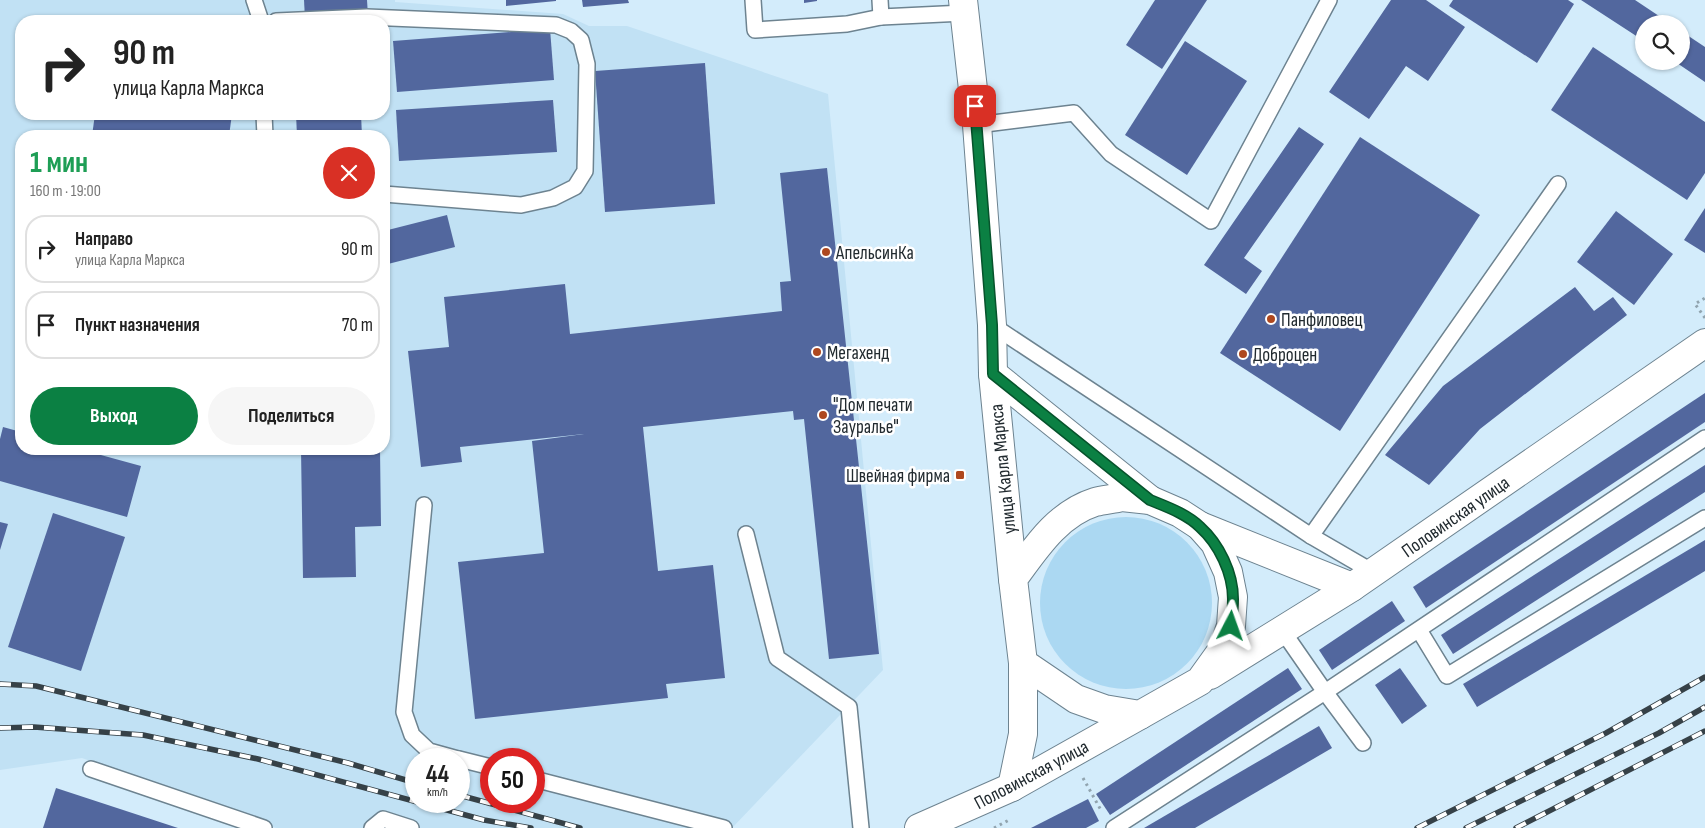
<!DOCTYPE html>
<html lang="ru">
<meta charset="utf-8">
<style>
:root{--surface:#fff;--page:#f6f6f6;--text:#222;--muted:#767676;--line:#e0e0e0;--accent:#0b8043}
body{margin:0;font-family:"Sofia Sans Condensed",sans-serif;background:var(--page);color:var(--text);height:100vh;display:flex;flex-direction:column;font-size:19px;white-space:nowrap}
*{box-sizing:border-box;margin:0}
p{font-size:16px;color:var(--muted)}
.icon{flex:none;width:28px;height:28px;fill:none;stroke:currentColor;stroke-width:2;stroke-linecap:round;stroke-linejoin:round}
.map{position:relative;flex:1;overflow:hidden}
.panel{position:absolute;left:15px;top:130px;width:375px;height:325px;display:flex;flex-direction:column;background:var(--surface);border-radius:20px;box-shadow:0 1px 4px #0004}
.panel>*{flex:none}
.top-card{position:absolute;left:15px;top:15px;width:375px;height:105px;border-radius:20px;box-shadow:0 1px 4px #0004;background:#fff;color:var(--text);overflow:hidden}
.controls{position:absolute;left:1635px;top:15px;display:grid;gap:10px}
.controls a{display:grid;place-items:center;width:55px;height:55px;border-radius:50%;background:var(--surface);box-shadow:0 1px 4px #0004;font-size:25px}
.speed{position:absolute;left:405px;top:748px;display:flex;gap:10px;font-size:25px;font-weight:700;text-align:center}
.speed>*{display:grid;place-content:center;width:65px;height:65px;border-radius:50%;background:var(--surface);box-shadow:0 1px 4px #0004;line-height:1}
.speed small{font-size:12px;font-weight:400}
.speed .limit{border:8px solid #d22;background:#fff;color:#111}
.pin{position:absolute;display:grid;place-items:center;width:42px;height:42px;color:#fff;margin:-21px;border-radius:10px;box-shadow:0 2px 8px #0006}
.me{position:absolute;width:55px;margin:-28px;rotate:4deg;stroke-linejoin:round;filter:drop-shadow(0 0 4px #0008)}
.turn{display:flex;align-items:center;gap:18px;height:105px;padding:0 15px;font-size:22px}
.turn .icon{width:65px;height:65px;stroke-width:2.5}
.turn b{display:block;font-size:35px;line-height:42px}
.round{display:grid;place-items:center;flex:none;width:52px;height:52px;border-radius:26px;background:var(--page)}
.summary{display:flex;align-items:center;justify-content:space-between;height:85px;padding:0 15px}
h1{font-size:30px;font-weight:700;line-height:38px;color:#1e9e55}
.button{display:flex;gap:10px;margin-top:auto;padding:10px 15px}
.button a{flex:1;height:58px;border-radius:30px;background:var(--accent);color:#fff;font-size:20px;font-weight:700;line-height:58px;text-align:center}
.button a+a{background:var(--page);color:var(--text)}
ul{padding:0;list-style:none}
li{display:flex;align-items:center;gap:15px;height:68px;margin:0 10px 8px;padding:0 5px;border:2px solid var(--line);border-radius:20px}
li div{flex:1}
li b{display:block;font-size:19px}
li em{font-style:normal}
.map>svg:first-child{display:block}
.built{fill:#c1e1f4;fill-rule:evenodd}
.green{fill:#abd8f2}
.building{fill:#52679e}
.lines{fill:none;stroke-linecap:round;stroke-linejoin:round}
.lane-casing{stroke:#6d8390;stroke-width:18}
.secondary-casing{stroke:#6d8390;stroke-width:30}
.path{stroke:#91a4af;stroke-width:3;stroke-dasharray:2.5 4;stroke-linecap:butt}
.lane{stroke:#fff;stroke-width:15}
.secondary{stroke:#fff;stroke-width:28}
.rail-casing{stroke:#364147;stroke-width:5.5}
.rail{stroke:#fff;stroke-width:4;stroke-dasharray:11;stroke-linecap:butt}
.route-casing{stroke:#07532c;stroke-width:12}
.route{stroke:#0b8043;stroke-width:9}
.poi-dot{fill:#ae481f;stroke:#fff;stroke-width:2}
.labels{text-anchor:middle;stroke-width:5;stroke-linejoin:round;paint-order:stroke}
.poi-label{font-size:19px;fill:#212a2f;stroke:#fff;text-anchor:start}
.street-label{font-size:19px;fill:#212a2f;stroke:#fff}
</style>
<div class="map">
<svg width="1705" height="828" viewBox="0 0 1705 828">
<rect width="100%" height="100%" fill="#d3ecfb"/>
<path class="built" d="M0,0H395V2L563,14L589,26H627L828,94L883,670L732,828H403L378,818L366,828H276L82,758L0,770ZM21,21H384V114H21ZM21,136H384V449H21ZM416,759H459V801H416ZM491,759H534V801H491Z"/>
<circle class="green" cx="1126" cy="603" r="86"/>
<g class="building">
<polygon points="304,0 367,0 368,16 305,19"/>
<polygon points="506,0 556,0 556,1 506,6"/>
<polygon points="582,0 628,0 629,3 583,7"/>
<polygon points="804,0 817,0 817,1 804,3"/>
<polygon points="1155,0 1207,0 1162,69 1126,45"/>
<polygon points="1391,0 1426,0 1465,27 1428,81 1406,66 1369,119 1329,92"/>
<polygon points="1453,0 1568,0 1574,4 1537,63 1449,6"/>
<polygon points="1581,0 1635,0 1671,24 1644,24 1644,41"/>
<polygon points="550,29 554,80 397,92 393,41"/>
<polygon points="1681,31 1705,47 1705,82 1674,61 1681,61"/>
<polygon points="1185,41 1247,81 1187,175 1125,135"/>
<polygon points="1593,47 1705,122 1705,173 1687,200 1551,110"/>
<polygon points="705,63 715,204 605,212 595,71"/>
<polygon points="553,100 557,152 399,161 396,110"/>
<polygon points="95,114 232,114 229,136 92,136"/>
<polygon points="296,114 361,114 362,136 297,136"/>
<polygon points="1299,127 1324,144 1244,258 1262,271 1246,294 1204,265"/>
<polygon points="1360,137 1480,215 1340,431 1220,353"/>
<polygon points="827,168 879,654 829,659 804,419 794,420 793,411 643,427 658,571 713,565 725,678 666,684 668,698 475,719 458,562 544,553 532,441 584,434 460,447 462,462 421,467 408,351 449,347 444,297 565,284 570,334 782,311 780,282 791,281 780,173"/>
<polygon points="1705,208 1705,253 1684,240"/>
<polygon points="1616,211 1673,254 1634,305 1577,262"/>
<polygon points="447,215 455,247 384,265 384,231"/>
<polygon points="1575,287 1594,311 1613,297 1627,315 1480,429 1429,485 1385,455 1443,386"/>
<polygon points="1705,393 1705,422 1426,608 1413,587"/>
<polygon points="3,427 21,432 21,449 79,449 141,466 127,517 0,481 0,439"/>
<polygon points="301,449 380,449 381,526 355,527 356,577 303,578"/>
<polygon points="1705,465 1705,492 1453,654 1441,635"/>
<polygon points="53,513 125,537 81,671 8,647"/>
<polygon points="0,522 8,524 0,550"/>
<polygon points="1705,540 1705,571 1477,707 1463,684"/>
<polygon points="1392,601 1405,621 1332,670 1319,650"/>
<polygon points="1288,668 1302,689 1110,815 1096,794"/>
<polygon points="1400,668 1427,706 1402,724 1375,685"/>
<polygon points="1319,726 1332,748 1195,828 1144,828"/>
<polygon points="56,788 178,828 43,828"/>
<polygon points="1088,799 1099,821 1086,828 1031,828"/>
</g>
<g class="lines">
<g class="lane-casing">
<g id="lane">
<polyline points="254,0 261,21"/>
<polyline points="753,0 755,30 847,24 881,17"/>
<polyline points="880,0 881,17 964,13"/>
<polyline points="276,21 367,17 556,25 571,31 581,40 587,64 585,171 575,187 553,198 521,205 384,194"/>
<polyline points="264,114 265,136"/>
<polyline points="977,125 1074,113 1111,154 1211,221 1329,0"/>
<polyline points="992,325 1311,536 1373,572"/>
<polyline points="424,505 404,712 412,735 429,751 458,759"/>
<polyline points="746,534 777,658 849,707 861,828"/>
<polyline points="1311,536 1558,184"/>
<polyline points="1282,630 1325,692 1363,743"/>
<polyline points="1419,630 1447,676 1705,518"/>
<polyline points="459,759 491,767"/>
<polyline points="91,769 264,828"/>
<polyline points="534,779 724,828"/>
<polyline points="372,828 383,819 411,828"/>
<polyline points="1114,828 1325,692 1705,438"/>
</g>
</g>
<g class="secondary-casing">
<g id="secondary">
<polyline points="963,0 977,125 992,325 993,374 1013,579"/>
<polyline points="993,374 1150,500"/>
<path d="M1122,497L1150,500L1180,513L1200,526L1215,543L1228,572L1233,597L1231,626L1223,649L1200,681L1140,715L1104,709L1076,699L1023,663L1013,579C1035,549 1057,514 1095,502C1103,500 1113,499 1122,497Z"/>
<polyline points="1200,526 1352,587"/>
<polyline points="1210,675 1352,587 1705,343"/>
<polyline points="1012,787 1023,734 1023,663"/>
<polyline points="919,828 1012,787 1140,715"/>
</g>
</g>
<g class="path">
<polyline points="1705,318 1695,304 1705,298"/>
<polyline points="1083,778 1102,812"/>
<polyline points="994,828 1009,820"/>
</g>
<use href="#lane" class="lane"/>
<use href="#secondary" class="secondary"/>
<g class="rail-casing">
<g id="rail">
<polyline points="0,684 36,686 348,763 416,783"/>
<polyline points="0,728 34,727 143,735 258,759 484,820 531,828"/>
<polyline points="459,795 580,828"/>
<polyline points="1417,828 1606,733 1705,677"/>
<polyline points="1466,828 1659,733 1705,707"/>
<polyline points="1516,828 1705,731"/>
</g>
</g>
<use href="#rail" class="rail"/>
</g>
<g class="lines">
<g class="route-casing">
<path id="route" d="M975,106L992,325L993,374L1150,500C1167,507 1187,514 1200,527C1219,544 1233,573 1233,599C1233,608 1232,617 1231,626"/>
</g>
<use href="#route" class="route"/>
</g>
<g class="poi-dot">
<circle cx="826" cy="252" r="5"/>
<circle cx="1271" cy="319" r="5"/>
<circle cx="817" cy="352" r="5"/>
<circle cx="1243" cy="354" r="5"/>
<circle cx="823" cy="415" r="5"/>
<rect x="955" y="470" width="10" height="10" rx="2.5"/>
</g>
<g class="labels">
<g class="poi-label">
<text x="836" y="259">АпельсинКа</text>
<text x="1281" y="326">Панфиловец</text>
<text x="827" y="359">Мегахенд</text>
<text x="1253" y="361">Доброцен</text>
<text x="833" y="411">"Дом печати<tspan x="833" dy="22">Зауралье"</tspan></text>
<text x="950" y="482" text-anchor="end">Швейная фирма</text>
</g>
<g class="street-label">
<text transform="translate(1002 469) rotate(-96)" y="7">улица Карла Маркса</text>
<text transform="translate(1455 516) rotate(-35)" y="7">Половинская улица</text>
<text transform="translate(1031 774) rotate(-28)" y="7">Половинская улица</text>
</g>
</g>
</svg>
<div class="controls">
<a><svg class="icon" aria-label="search" viewBox="0 0 24 24"><circle cx="10" cy="10" r="6"/><path d="M15 15l6 6"/></svg></a>
</div>
<div class="speed"><div>44<small>km/h</small></div><div class="limit">50</div></div>
<div class="pin" style="left:975px;top:106px;background:#d93025"><svg class="icon" aria-label="arrive" viewBox="0 0 24 24"><path d="M6 21V4h12l-3 4 3 4H6"/></svg></div>
<svg class="me" style="left:1231px;top:626px" viewBox="-20 -20 40 40"><path d="M0-17L14 15 0 8-14 15z" fill="#0b8043" stroke="#fff" stroke-width="4"/></svg>
<div class="top-card">
<div class="turn"><svg class="icon" aria-label="right" viewBox="0 0 24 24"><path d="M7 20v-9h11M14 6l5 5-5 5"/></svg><div><b>90 m</b>улица Карла Маркса</div></div>
</div>
<section class="panel">
<div class="summary"><div><h1>1 мин</h1><p>160 m · 19:00</p></div><a class="round" style="background:#d93025;color:#fff"><svg class="icon" aria-label="close" viewBox="0 0 24 24"><path d="M6 6l12 12M18 6L6 18"/></svg></a></div>
<ul>
<li><svg class="icon" aria-label="right" viewBox="0 0 24 24"><path d="M7 20v-9h11M14 6l5 5-5 5"/></svg><div><b>Направо</b><p>улица Карла Маркса</p></div><em>90 m</em></li>
<li><svg class="icon" aria-label="arrive" viewBox="0 0 24 24"><path d="M6 21V4h12l-3 4 3 4H6"/></svg><div><b>Пункт назначения</b></div><em>70 m</em></li>
</ul>
<div class="button"><a>Выход</a><a>Поделиться</a></div>
</section>
</div>
